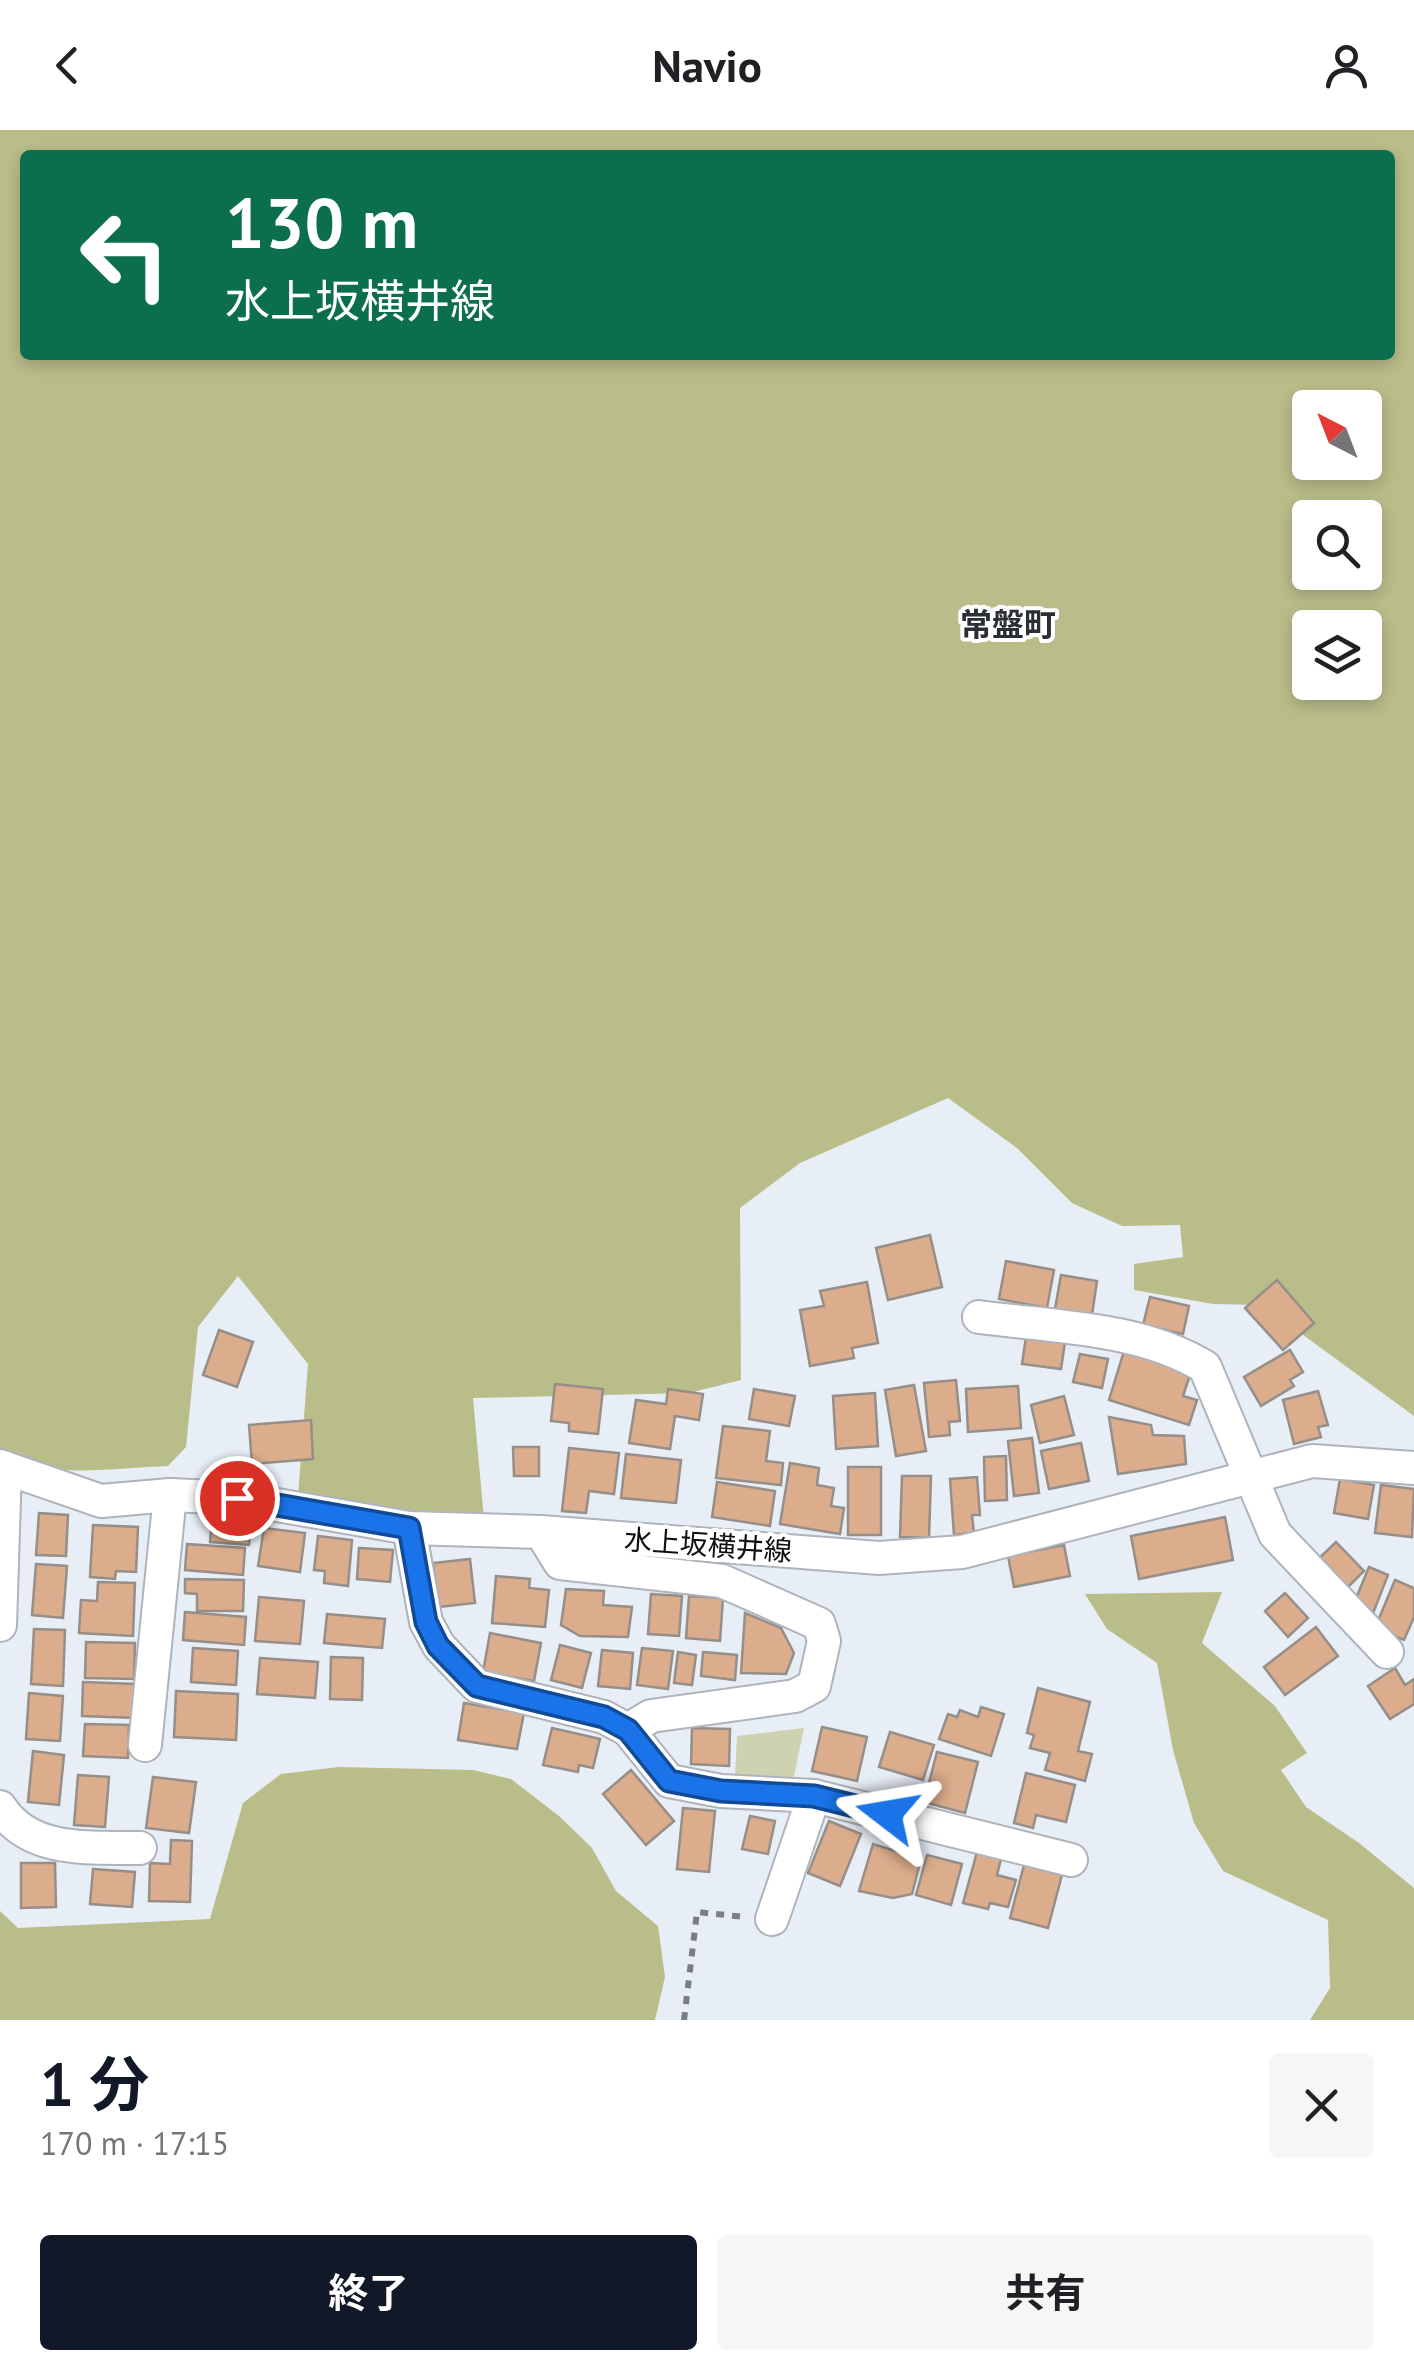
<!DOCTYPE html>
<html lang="ja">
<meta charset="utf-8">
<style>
:root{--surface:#fff;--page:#f6f6f6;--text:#202124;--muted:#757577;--accent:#111827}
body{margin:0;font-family:"PT Sans","Noto Sans JP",sans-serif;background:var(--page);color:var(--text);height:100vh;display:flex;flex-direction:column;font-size:38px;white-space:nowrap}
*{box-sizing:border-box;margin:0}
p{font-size:32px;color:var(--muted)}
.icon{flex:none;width:55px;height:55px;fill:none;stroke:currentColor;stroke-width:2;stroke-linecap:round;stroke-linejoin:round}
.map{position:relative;height:1890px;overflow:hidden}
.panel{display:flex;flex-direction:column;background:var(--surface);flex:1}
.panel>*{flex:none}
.banner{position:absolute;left:20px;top:20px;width:1375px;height:210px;border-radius:10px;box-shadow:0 5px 15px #0003;background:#0b6e4f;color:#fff;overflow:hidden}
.needle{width:65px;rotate:318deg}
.fabs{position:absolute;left:1292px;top:260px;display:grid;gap:20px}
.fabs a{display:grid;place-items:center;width:90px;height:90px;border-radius:10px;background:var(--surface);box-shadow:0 5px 15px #0003;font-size:50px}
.pin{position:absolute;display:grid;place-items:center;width:85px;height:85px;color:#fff;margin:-42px;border:5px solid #fff;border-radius:50%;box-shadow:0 2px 10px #0007}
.me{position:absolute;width:110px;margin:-55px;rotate:284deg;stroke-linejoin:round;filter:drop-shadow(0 0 8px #0008)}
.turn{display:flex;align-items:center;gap:35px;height:210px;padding:0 40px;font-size:45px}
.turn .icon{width:130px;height:130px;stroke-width:2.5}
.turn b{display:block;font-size:70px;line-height:85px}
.round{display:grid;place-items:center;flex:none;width:105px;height:105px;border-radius:10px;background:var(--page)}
.head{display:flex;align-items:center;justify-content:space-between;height:170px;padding:0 40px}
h1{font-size:60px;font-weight:700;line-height:75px;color:var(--accent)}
.cta{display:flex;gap:20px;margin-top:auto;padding:20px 40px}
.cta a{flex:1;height:115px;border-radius:10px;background:var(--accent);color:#fff;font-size:40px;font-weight:700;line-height:115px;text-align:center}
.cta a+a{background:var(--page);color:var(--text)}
header{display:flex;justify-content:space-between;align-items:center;height:130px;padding:0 40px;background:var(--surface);font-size:45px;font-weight:700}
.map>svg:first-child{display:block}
.green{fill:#cfd2b0}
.forest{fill:#b9bd89;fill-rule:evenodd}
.building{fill:#dcad8c;stroke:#968e88;stroke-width:2.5}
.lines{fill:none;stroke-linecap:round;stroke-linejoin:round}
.street-casing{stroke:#afb4bc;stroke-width:36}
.path{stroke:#7a7e83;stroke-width:6;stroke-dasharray:8 8;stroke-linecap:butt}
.street{stroke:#fff;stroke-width:32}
.route-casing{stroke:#114b97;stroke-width:25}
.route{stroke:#1a73e8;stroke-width:18}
.labels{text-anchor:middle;stroke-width:8;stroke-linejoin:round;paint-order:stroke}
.street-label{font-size:28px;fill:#0c0e10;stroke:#fff}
.quarter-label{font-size:32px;font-weight:bold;fill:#2a2e35;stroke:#fff}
</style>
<header><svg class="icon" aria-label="back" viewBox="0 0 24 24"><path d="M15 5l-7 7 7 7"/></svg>Navio<svg class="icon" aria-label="person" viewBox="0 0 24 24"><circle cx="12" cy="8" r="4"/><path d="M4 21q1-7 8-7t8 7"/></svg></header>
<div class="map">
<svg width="1414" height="1890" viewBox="0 0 1414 1890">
<rect width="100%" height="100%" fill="#e8eef6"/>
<polygon class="green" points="804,1598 793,1651 735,1647 737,1606"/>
<g class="forest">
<path d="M0,0H1414V1286L1262,1175L1213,1174L1134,1160V1134L1183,1127L1180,1095L1122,1096L1072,1073L1017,1018L948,968L800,1033L740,1078L741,1250L689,1263L473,1268L485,1400L297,1380L308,1234L238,1146L198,1197L186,1317L168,1336C115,1338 49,1349 0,1326ZM25,25H1390V225H25ZM1310,278H1365V332H1310ZM1310,388H1365V442H1310ZM1310,498H1365V552H1310Z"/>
<polygon points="1222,1462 1202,1513 1275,1576 1307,1623 1281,1640 1306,1677 1359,1713 1414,1758 1414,1890 1310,1890 1330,1858 1328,1790 1223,1741 1194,1693 1173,1620 1157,1533 1107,1499 1085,1464"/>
<polygon points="339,1637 473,1640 511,1649 559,1686 592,1718 616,1761 658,1796 665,1847 655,1890 0,1890 0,1781 18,1798 210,1789 243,1673 281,1644"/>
</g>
<g class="building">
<polygon points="930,1105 942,1157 888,1170 876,1118"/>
<polygon points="1006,1131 1054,1140 1047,1178 999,1169"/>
<polygon points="1061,1145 1097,1151 1092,1185 1055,1179"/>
<polygon points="1277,1150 1314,1193 1283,1220 1245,1178"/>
<polygon points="867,1152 878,1213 852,1218 854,1228 810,1236 800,1180 824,1176 820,1161"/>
<polygon points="1150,1167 1189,1176 1183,1204 1143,1195"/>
<polygon points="219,1200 253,1212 237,1257 203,1245"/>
<polygon points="1026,1207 1065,1212 1061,1239 1022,1234"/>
<polygon points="1290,1220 1303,1242 1290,1250 1294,1256 1261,1276 1244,1247"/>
<polygon points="1124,1221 1191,1242 1183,1266 1197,1270 1189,1295 1109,1270"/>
<polygon points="1080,1224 1108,1229 1102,1258 1073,1252"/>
<polygon points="956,1250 960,1291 949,1292 950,1305 929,1307 924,1253"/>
<polygon points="555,1254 603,1259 598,1304 569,1301 569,1293 551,1291"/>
<polygon points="914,1255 926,1321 896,1326 885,1260"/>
<polygon points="1018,1256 1021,1298 968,1302 966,1259"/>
<polygon points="668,1259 703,1264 699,1290 675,1286 670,1319 629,1313 636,1270 666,1274"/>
<polygon points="754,1259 795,1266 789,1296 749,1289"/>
<polygon points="1318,1261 1328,1295 1318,1297 1321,1307 1294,1314 1283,1270"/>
<polygon points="875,1263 878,1316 836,1319 833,1266"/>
<polygon points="1064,1266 1074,1305 1040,1313 1031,1275"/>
<polygon points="1109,1287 1151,1295 1153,1305 1184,1306 1186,1334 1118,1344"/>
<polygon points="311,1290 313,1329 252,1334 249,1295"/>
<polygon points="723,1296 770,1301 766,1331 783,1333 781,1355 716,1348"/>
<polygon points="1032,1308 1039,1363 1014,1366 1008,1311"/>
<polygon points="1081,1313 1089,1351 1049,1359 1041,1321"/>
<polygon points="513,1317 539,1317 539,1346 514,1346"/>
<polygon points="569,1318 619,1323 614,1364 589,1361 586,1383 562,1381"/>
<polygon points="626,1324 681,1330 676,1373 621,1368"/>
<polygon points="1006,1326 1007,1370 985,1371 984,1327"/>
<polygon points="790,1333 819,1338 817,1355 834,1358 831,1376 844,1378 840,1404 780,1394"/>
<rect x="848" y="1337" width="33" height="68"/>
<polygon points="902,1346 931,1346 929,1408 900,1407"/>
<polygon points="977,1347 980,1385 972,1385 974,1403 954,1405 950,1349"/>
<polygon points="1340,1349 1374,1355 1368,1389 1334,1383"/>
<polygon points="717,1352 775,1361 770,1396 712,1387"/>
<polygon points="1381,1355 1414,1359 1412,1407 1375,1403"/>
<polygon points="39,1383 68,1385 66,1426 36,1425"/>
<polygon points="1225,1387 1233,1430 1139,1449 1131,1406"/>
<polygon points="212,1391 251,1395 249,1415 210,1412"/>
<polygon points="93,1395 138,1397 136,1442 116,1441 115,1449 90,1447"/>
<polygon points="264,1398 305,1403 300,1442 258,1436"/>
<polygon points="318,1406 352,1410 348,1456 324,1453 325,1441 314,1440"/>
<polygon points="1336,1412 1364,1441 1341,1464 1312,1435"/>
<polygon points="187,1414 245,1418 243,1445 185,1440"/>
<polygon points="1064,1415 1070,1446 1014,1457 1008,1426"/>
<polygon points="359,1418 393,1420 390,1452 357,1449"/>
<polygon points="470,1429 475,1473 438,1477 433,1433"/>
<polygon points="36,1434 67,1436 63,1488 32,1485"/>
<polygon points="1369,1437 1388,1445 1368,1496 1352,1478"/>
<polygon points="496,1446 530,1449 529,1458 549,1460 545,1497 492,1493"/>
<polygon points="185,1449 244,1450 243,1481 197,1481 197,1464 185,1463"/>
<polygon points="1395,1450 1414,1458 1414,1487 1404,1510 1375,1498"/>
<polygon points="98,1452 135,1453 133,1506 79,1503 81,1470 97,1471"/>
<polygon points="566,1459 604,1461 603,1475 632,1477 628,1507 580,1506 561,1495"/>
<polygon points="1285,1463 1308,1488 1288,1507 1265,1481"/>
<polygon points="651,1464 682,1466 679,1506 648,1504"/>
<polygon points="689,1466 723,1468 720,1511 686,1508"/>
<polygon points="259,1467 304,1471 300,1514 255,1511"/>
<polygon points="185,1482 246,1487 244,1515 183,1510"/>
<polygon points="745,1483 781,1498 794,1523 786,1544 741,1543"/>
<polygon points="327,1484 385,1489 382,1518 324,1513"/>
<polygon points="1316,1497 1338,1526 1285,1565 1264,1537"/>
<polygon points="34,1499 65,1500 63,1556 31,1554"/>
<polygon points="490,1503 541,1513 534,1551 483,1542"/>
<polygon points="86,1512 135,1513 134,1549 85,1548"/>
<polygon points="560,1515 591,1523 582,1558 551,1550"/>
<polygon points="193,1518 238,1521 236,1555 191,1552"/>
<polygon points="642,1518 673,1521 668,1559 637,1555"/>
<polygon points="602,1520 633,1523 630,1559 598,1556"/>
<polygon points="678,1522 696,1525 692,1555 674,1553"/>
<polygon points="703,1522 737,1525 735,1550 701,1546"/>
<polygon points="331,1527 363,1528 362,1570 330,1569"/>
<polygon points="260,1528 318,1532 315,1568 257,1564"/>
<polygon points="1395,1538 1405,1555 1414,1549 1414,1574 1390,1589 1368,1556"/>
<polygon points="83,1552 136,1554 135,1588 82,1586"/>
<polygon points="1038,1558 1090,1572 1078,1621 1092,1624 1085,1651 1045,1640 1050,1623 1030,1618 1034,1605 1027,1603"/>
<polygon points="176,1561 238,1564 236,1610 174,1607"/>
<polygon points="29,1563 63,1566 60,1611 26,1609"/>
<polygon points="464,1573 524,1583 517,1619 458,1610"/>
<polygon points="981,1577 1004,1584 991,1626 939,1609 948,1584 957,1587 960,1580 978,1587"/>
<polygon points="85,1594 129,1595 128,1628 83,1626"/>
<polygon points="822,1597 867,1607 857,1651 812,1641"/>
<polygon points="552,1598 600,1609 593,1638 579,1635 578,1642 543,1635"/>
<polygon points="692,1598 730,1599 729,1636 691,1634"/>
<polygon points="890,1602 934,1615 923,1650 879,1637"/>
<polygon points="33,1621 64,1625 59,1675 28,1672"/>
<polygon points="937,1622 978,1632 965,1683 924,1672"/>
<polygon points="631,1640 674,1691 646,1715 603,1664"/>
<polygon points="1026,1643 1075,1655 1066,1692 1036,1685 1033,1698 1014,1693"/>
<polygon points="78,1645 109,1647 105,1697 74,1695"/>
<polygon points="153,1647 196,1652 189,1703 146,1698"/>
<polygon points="683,1678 715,1681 709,1742 677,1739"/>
<polygon points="750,1686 775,1691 768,1724 742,1719"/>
<polygon points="829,1691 861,1704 840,1756 808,1743"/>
<polygon points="171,1710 192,1711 190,1772 149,1771 150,1733 170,1734"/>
<polygon points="873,1714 921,1729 912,1764 893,1768 859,1761"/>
<polygon points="977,1722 1001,1729 997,1745 1016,1750 1008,1777 990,1773 988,1779 963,1773"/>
<polygon points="927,1725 962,1734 951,1775 916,1765"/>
<polygon points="21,1733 55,1733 56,1777 21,1778"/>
<polygon points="1024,1735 1062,1745 1048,1798 1010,1788"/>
<polygon points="93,1739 135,1742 132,1777 90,1774"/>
</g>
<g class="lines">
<g class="street-casing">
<g id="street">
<path d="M979,1187C1054,1197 1139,1197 1205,1237L1275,1404L1387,1522"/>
<polyline points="0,1336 101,1371 170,1365 237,1368 409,1398 541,1402 879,1428 962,1422 1312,1331 1414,1338"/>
<polyline points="409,1398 426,1492 439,1516 477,1556 604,1587 628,1600 669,1651 721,1661 814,1666 1071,1730"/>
<polyline points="541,1402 560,1433 722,1451 819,1494 824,1511 814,1556 795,1566 651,1586 628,1600"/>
<polyline points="0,1495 5,1338"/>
<polyline points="145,1615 170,1365"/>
<path d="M0,1677C30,1724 90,1717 140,1718"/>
<polyline points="772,1789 814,1666"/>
</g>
</g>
<polyline class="path" points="684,1890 697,1782 745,1787"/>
<use href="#street" class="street"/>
</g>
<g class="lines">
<g class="route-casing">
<polyline id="route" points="237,1368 409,1398 426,1492 438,1516 477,1556 604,1587 628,1600 669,1651 721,1661 814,1666 887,1684"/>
</g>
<use href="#route" class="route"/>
</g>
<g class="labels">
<g class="street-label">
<text transform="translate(708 1415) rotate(4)" y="10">水上坂横井線</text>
</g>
<g class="quarter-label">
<text x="1008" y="506">常盤町</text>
</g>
</g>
</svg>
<div class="fabs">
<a><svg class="needle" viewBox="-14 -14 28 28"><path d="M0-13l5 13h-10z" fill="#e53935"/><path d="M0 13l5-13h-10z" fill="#757577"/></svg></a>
<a><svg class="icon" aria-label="search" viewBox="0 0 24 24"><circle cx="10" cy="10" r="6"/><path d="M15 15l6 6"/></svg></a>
<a><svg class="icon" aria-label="layers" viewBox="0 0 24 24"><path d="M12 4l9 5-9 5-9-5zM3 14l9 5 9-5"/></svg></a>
</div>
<div class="pin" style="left:237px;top:1368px;background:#d93025"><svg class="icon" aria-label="arrive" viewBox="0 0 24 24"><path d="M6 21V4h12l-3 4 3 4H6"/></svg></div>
<svg class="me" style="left:887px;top:1684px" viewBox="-20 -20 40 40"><path d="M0-17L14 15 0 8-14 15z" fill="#1a73e8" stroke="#fff" stroke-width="4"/></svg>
<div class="banner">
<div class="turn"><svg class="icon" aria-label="left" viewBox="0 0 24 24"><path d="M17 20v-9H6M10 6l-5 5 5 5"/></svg><div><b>130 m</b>水上坂横井線</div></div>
</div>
</div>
<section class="panel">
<div class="head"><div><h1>1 分</h1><p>170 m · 17:15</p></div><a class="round"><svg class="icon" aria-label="close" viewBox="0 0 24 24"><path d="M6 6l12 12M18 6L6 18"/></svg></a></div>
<div class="cta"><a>終了</a><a>共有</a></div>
</section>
